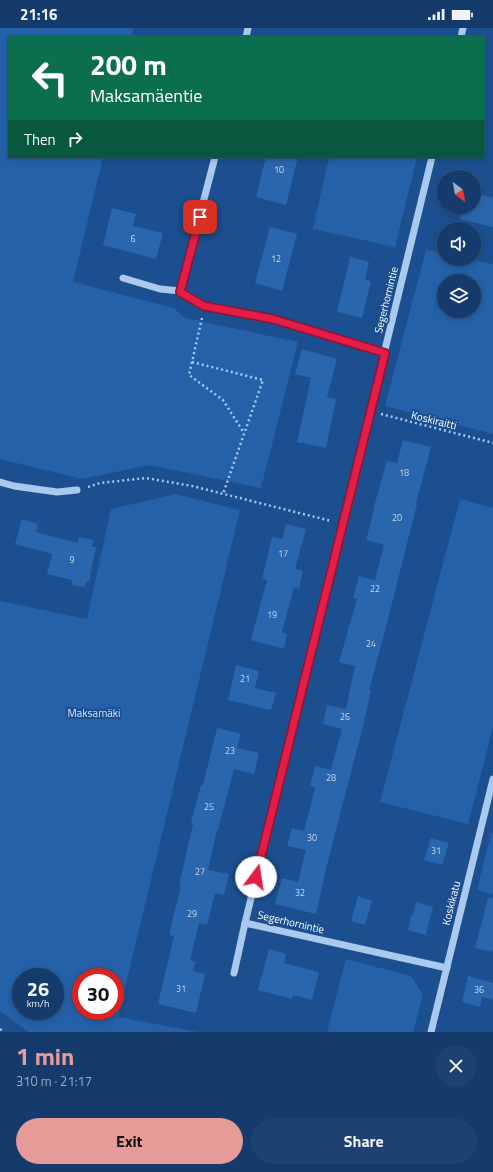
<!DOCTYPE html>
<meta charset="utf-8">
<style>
:root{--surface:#143b6b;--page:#1d4271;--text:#f1f3f6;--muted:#9dadc1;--line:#33557e;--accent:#e69b98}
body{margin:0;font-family:"Titillium Web",sans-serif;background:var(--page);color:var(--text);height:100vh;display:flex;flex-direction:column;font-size:15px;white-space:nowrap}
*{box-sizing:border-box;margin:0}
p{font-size:13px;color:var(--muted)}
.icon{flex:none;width:22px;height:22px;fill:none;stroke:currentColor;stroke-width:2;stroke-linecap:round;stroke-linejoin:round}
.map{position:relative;height:1004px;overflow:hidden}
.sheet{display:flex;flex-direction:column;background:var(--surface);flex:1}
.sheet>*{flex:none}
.guide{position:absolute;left:8px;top:8px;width:477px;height:122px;border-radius:0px;box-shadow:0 2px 6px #0003,0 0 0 1px var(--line);background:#0b6e4f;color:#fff;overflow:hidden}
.needle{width:26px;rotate:148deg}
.buttons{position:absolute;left:437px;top:142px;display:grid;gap:8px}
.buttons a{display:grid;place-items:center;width:44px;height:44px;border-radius:50%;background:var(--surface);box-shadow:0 2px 6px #0003,0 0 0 1px var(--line);font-size:20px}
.speed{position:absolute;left:12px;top:940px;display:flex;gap:8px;font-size:20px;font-weight:700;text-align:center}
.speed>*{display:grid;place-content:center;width:52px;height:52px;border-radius:50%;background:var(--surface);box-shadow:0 2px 6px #0003,0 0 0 1px var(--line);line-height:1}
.speed small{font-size:10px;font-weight:400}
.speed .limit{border:6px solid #d22;background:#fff;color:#111}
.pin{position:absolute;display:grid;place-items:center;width:34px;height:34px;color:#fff;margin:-17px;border-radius:8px;box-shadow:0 2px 6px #0006}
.me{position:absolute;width:44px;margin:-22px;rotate:14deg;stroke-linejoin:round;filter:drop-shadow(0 0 3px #0008)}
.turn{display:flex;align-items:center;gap:14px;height:84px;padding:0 16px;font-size:18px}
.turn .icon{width:52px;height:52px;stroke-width:2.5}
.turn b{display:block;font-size:28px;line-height:34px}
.then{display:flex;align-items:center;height:38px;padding:0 16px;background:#0003;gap:8px;font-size:15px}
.round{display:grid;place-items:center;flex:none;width:42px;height:42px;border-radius:21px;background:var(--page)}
.headline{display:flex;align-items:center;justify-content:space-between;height:68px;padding:0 16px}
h1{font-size:24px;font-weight:700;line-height:30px;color:var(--accent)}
.button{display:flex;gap:8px;margin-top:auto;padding:8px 16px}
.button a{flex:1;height:46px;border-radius:24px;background:var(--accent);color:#111;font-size:16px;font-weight:700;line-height:46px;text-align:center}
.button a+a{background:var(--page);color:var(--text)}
.status{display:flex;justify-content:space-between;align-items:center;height:28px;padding:0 20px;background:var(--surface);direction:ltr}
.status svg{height:11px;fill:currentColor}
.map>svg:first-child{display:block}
.green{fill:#2461a8;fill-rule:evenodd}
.building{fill:#2a66ad}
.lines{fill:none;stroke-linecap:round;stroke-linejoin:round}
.path{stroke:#a9c9ee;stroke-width:2.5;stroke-dasharray:2 3;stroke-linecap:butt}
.minor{stroke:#a9c9ee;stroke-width:7}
.route-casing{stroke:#92132f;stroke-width:10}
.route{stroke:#e11d48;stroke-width:7}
.labels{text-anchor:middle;stroke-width:4;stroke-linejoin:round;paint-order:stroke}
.number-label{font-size:9px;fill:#cad9ea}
.street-label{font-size:11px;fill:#fff;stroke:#1b4f8f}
.park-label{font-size:11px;fill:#cfe3fa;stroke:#1b4f8f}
</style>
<div class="status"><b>21:16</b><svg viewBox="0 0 49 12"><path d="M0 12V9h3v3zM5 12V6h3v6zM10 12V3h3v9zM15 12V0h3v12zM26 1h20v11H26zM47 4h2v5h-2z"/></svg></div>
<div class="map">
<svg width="493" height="1004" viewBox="0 0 493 1004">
<rect width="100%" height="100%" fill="#1b4f8f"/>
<g class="green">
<polygon points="0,0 134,0 132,9 9,9 9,129 103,129 73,254 174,280 185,290 298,314 261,460 149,437 82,451 0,431"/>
<polygon points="329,129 417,129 395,219 313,201"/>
<path d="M426,222L444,225V231H471L493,236V406L385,378ZM444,253H474V283H444Z"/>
<path d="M176,466L240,482L118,989L198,1004H29L0,983V573L87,591L111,481ZM21,949H55V983H21ZM81,949H115V983H81Z"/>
<polygon points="460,471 493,480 493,699 468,796 380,774"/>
<polygon points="491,805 493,806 493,866 477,862"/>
<polygon points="346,931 411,948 423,967 413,1004 327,1004"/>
</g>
<g class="building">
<polygon points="266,129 298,129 286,177 256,169"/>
<polygon points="474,165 493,170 493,199 460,191 463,179 474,179"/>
<polygon points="112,180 136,186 133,198 163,205 156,231 103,217"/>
<polygon points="270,199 297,206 282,263 255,255"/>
<polygon points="350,229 369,234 365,252 371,253 362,290 337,284"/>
<polygon points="302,321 337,331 327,369 336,371 326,420 297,414 311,350 295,346"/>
<polygon points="403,412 431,419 416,475 417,476 386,599 369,662 371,663 362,702 327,837 316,886 275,876 282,850 298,854 306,822 287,818 292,800 304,803 315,760 310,758 315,738 331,742 342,701 323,696 327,677 346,681 355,638 339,634 357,571 353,570 359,548 375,552 384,517 366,512 374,482 373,482 387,433 397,435"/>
<polygon points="22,491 38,496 36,504 77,515 79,509 93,512 92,519 96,519 89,554 86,554 85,559 72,557 72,552 47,546 52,526 15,516"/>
<polygon points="286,496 306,501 295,541 303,543 299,560 294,559 282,604 287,606 284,621 251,612 267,552 262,551 272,509 282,511"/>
<polygon points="236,637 259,643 255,660 276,665 271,682 228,672"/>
<polygon points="217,700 241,706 237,720 259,725 254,746 234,741 218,802 217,802 208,842 229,846 224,867 215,865 207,897 199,895 190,932 195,934 193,943 205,946 196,985 158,976 174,908 169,907 181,857 179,857 193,796 191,795 201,757 203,757"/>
<polygon points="431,810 449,815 442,837 424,832"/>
<polygon points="358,868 372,873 365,897 351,893"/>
<polygon points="488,870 493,870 493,924 475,920"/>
<polygon points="416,874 433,879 426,907 408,902 411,887 413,887"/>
<polygon points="269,921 286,926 284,935 319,944 312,972 293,967 292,971 258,962"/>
<polygon points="468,948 493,955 493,972 482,969 480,979 462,974"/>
</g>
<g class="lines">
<g class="path">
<polyline points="202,290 189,347 223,372 244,405"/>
<polyline points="192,334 263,352 223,466"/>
<polyline points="381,386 493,415"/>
<polyline points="88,459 100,455 146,450 192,458 331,493"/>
<polyline points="0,1001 4,1004"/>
</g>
<g class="minor">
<polyline points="246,9 248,0"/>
<polyline points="461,9 463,0"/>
<polyline points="432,129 245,895 447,940"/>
<polyline points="123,250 160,261 180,263 204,278 273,291 385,325"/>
<polyline points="180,263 215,129"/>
<polyline points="0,454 14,458 57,464 77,462"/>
<polyline points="234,945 245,895"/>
<polyline points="431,1004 493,751"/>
</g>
</g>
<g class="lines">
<g class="route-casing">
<polyline id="route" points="200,189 180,264 204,278 273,291 385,325 256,849"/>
</g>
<use href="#route" class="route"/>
</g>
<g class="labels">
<g class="number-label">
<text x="279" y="145">10</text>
<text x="133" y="214">6</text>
<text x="276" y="234">12</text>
<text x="404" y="448">18</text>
<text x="397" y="493">20</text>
<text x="283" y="529">17</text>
<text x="72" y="535">9</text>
<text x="375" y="564">22</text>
<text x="272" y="590">19</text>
<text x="371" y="619">24</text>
<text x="245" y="654">21</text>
<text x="345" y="692">26</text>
<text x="230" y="726">23</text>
<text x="331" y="753">28</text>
<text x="209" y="782">25</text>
<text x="312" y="813">30</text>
<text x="436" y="826">31</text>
<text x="200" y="847">27</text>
<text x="300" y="868">32</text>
<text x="192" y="889">29</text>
<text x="181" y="964">31</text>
<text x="479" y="965">36</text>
</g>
<g class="street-label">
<text transform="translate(386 272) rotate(-76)" y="4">Segerhornintie</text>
<text transform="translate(434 392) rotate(14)" y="4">Koskiraitti</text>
<text transform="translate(451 875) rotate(-76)" y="4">Koskikatu</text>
<text transform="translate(291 894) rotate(13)" y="4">Segerhornintie</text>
</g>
<g class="park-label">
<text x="94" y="689">Maksamäki</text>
</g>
</g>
</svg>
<div class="buttons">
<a><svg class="needle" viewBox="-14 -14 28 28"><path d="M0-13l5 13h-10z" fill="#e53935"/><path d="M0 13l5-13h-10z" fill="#9dadc1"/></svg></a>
<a><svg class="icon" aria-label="sound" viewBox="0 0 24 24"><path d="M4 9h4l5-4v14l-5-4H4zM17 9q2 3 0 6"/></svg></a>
<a><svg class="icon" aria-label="layers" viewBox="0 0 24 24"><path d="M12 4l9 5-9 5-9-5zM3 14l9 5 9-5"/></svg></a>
</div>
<div class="speed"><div>26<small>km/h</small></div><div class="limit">30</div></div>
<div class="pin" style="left:200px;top:189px;background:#d93025"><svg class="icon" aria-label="arrive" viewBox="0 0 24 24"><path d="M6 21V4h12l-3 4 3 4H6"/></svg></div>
<svg class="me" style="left:256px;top:849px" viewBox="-20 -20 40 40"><circle r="19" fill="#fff"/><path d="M0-13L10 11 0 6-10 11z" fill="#e11d48"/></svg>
<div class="guide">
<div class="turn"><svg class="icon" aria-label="left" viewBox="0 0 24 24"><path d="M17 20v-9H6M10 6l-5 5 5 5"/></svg><div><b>200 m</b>Maksamäentie</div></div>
<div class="then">Then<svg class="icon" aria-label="right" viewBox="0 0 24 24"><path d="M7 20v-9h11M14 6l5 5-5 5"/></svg></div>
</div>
</div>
<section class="sheet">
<div class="headline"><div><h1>1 min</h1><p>310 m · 21:17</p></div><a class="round"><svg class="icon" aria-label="close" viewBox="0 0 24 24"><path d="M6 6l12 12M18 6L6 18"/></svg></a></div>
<div class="button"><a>Exit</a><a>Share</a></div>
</section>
